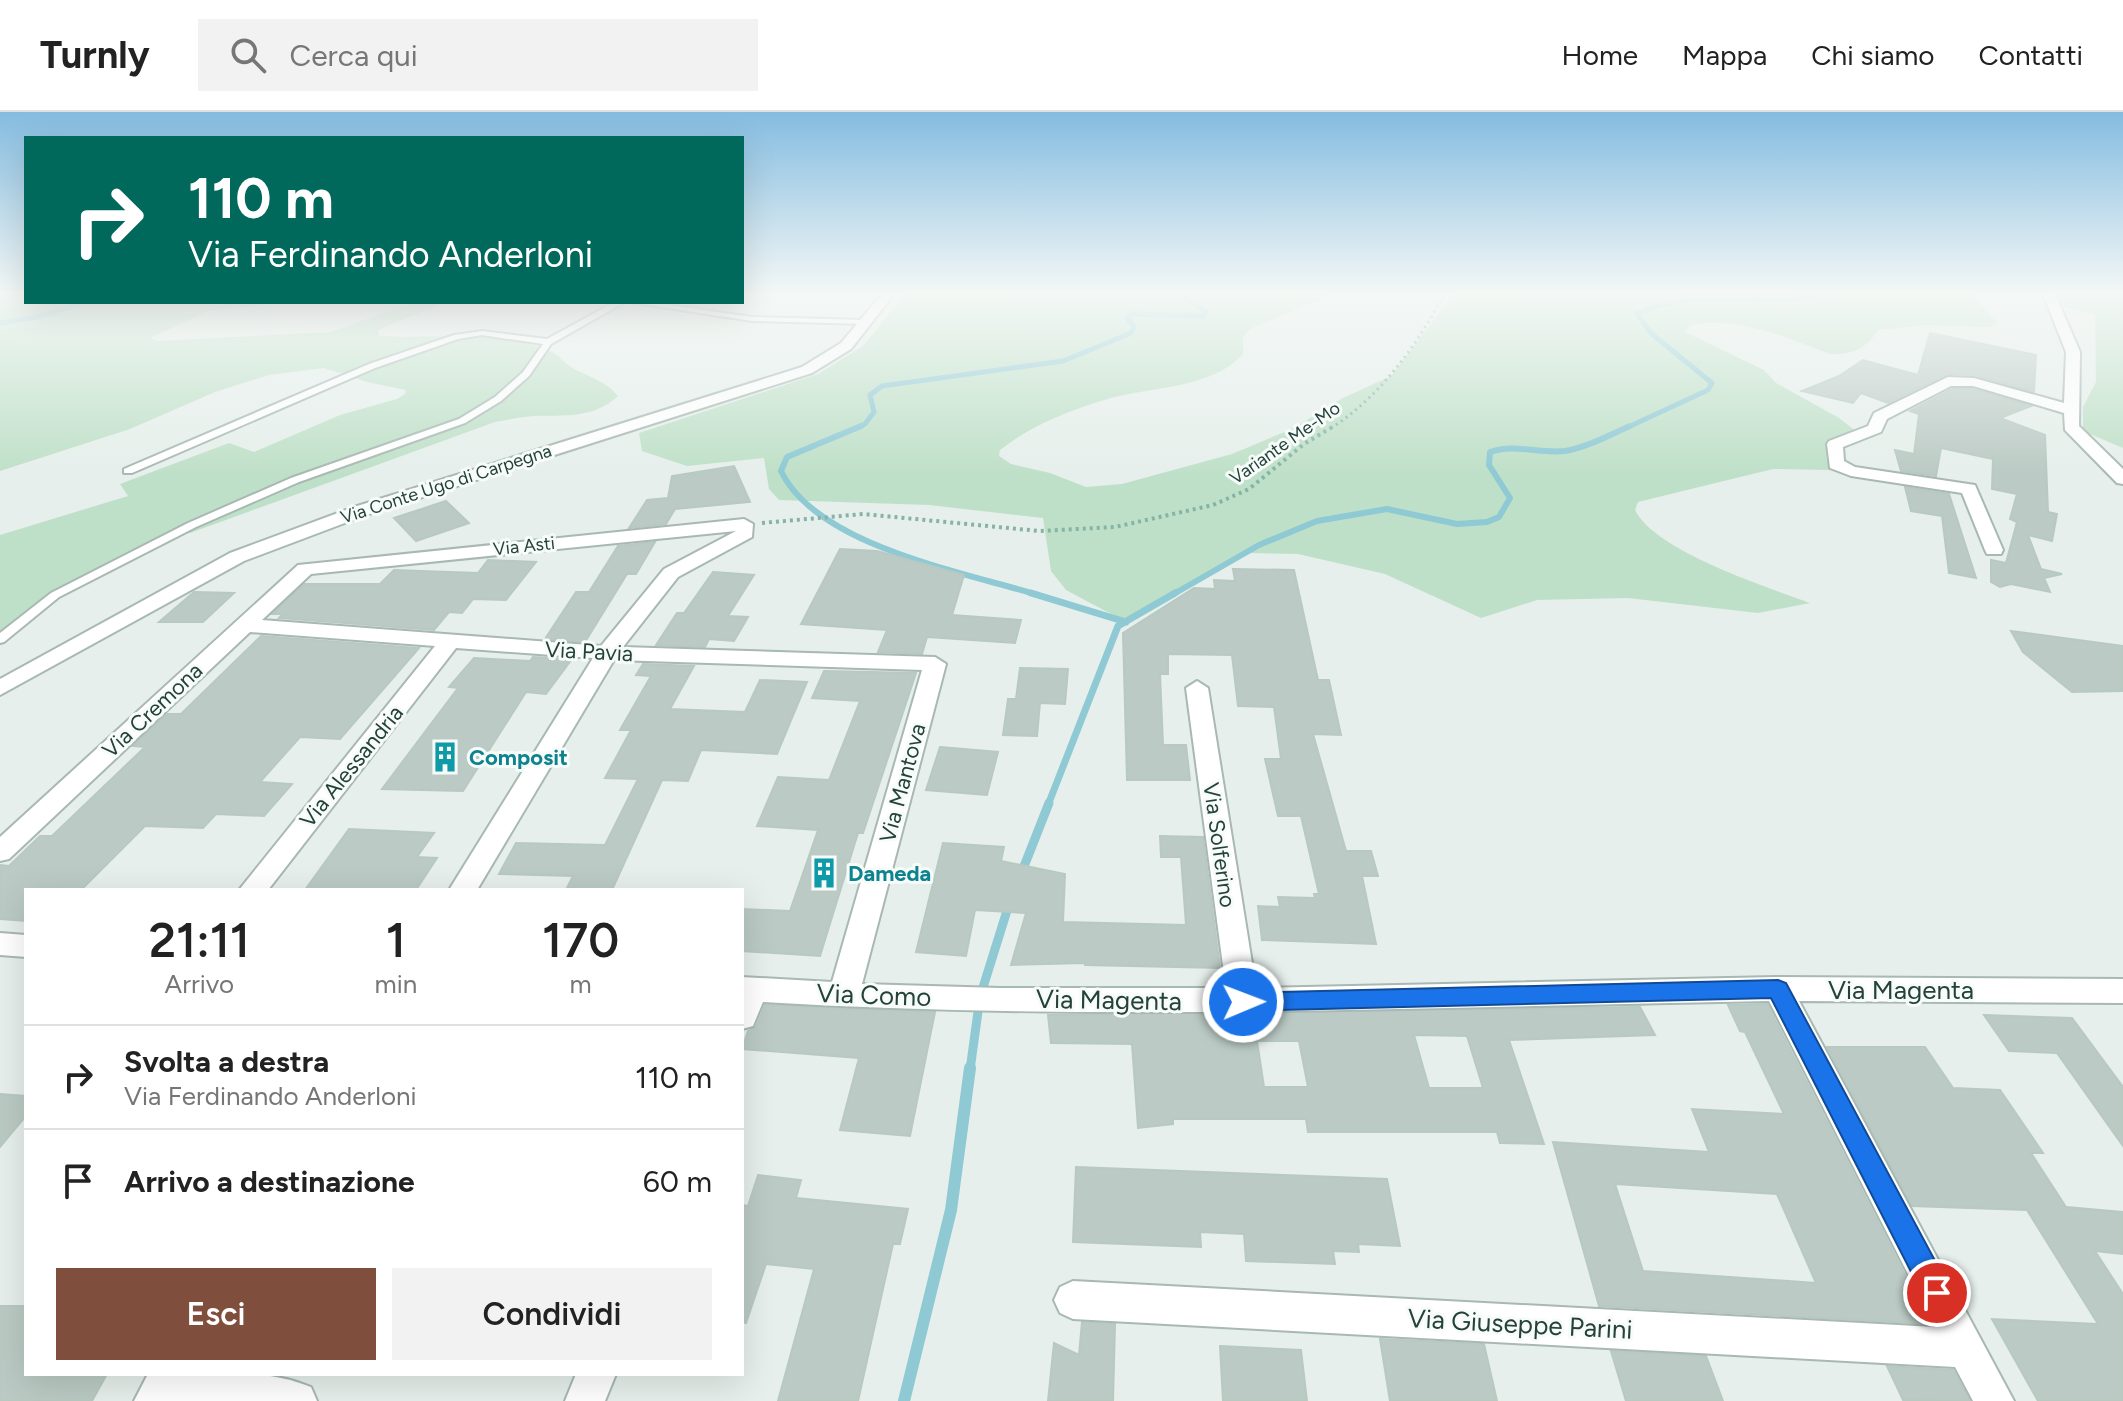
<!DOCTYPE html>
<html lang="it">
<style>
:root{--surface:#fff;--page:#f2f2f2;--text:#222;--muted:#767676;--line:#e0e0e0;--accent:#804e3d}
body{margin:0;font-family:Figtree,sans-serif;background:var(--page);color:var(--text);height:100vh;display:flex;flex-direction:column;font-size:30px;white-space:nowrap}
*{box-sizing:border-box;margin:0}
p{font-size:26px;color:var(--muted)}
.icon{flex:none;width:44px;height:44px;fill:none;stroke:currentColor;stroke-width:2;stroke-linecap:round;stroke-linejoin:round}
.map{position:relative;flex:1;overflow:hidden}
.details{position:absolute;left:24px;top:776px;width:720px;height:488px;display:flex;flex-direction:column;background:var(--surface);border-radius:0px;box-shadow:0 8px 32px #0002}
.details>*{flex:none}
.banner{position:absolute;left:24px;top:24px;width:720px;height:168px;border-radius:0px;box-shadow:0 8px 32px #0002;background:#00695c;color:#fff;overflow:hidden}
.pin{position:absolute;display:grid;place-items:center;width:68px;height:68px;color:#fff;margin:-34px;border:4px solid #fff;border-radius:50%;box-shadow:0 2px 8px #0007}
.me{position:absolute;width:88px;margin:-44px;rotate:89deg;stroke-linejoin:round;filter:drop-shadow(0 0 6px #0008)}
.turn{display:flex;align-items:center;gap:28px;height:168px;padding:0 32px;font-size:36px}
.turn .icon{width:104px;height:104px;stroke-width:2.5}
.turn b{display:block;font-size:56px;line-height:68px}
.eta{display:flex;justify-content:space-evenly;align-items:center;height:136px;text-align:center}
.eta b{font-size:48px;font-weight:600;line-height:56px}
.cta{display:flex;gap:16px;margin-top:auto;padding:16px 32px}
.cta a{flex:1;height:92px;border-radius:0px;background:var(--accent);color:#fff;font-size:32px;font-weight:600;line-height:92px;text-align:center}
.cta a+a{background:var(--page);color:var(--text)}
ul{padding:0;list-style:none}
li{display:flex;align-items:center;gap:24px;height:104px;padding:0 32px;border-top:2px solid var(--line)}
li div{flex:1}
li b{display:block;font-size:30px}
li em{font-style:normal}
header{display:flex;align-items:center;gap:48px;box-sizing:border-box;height:112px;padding:0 40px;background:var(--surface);border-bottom:2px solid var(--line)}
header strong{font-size:38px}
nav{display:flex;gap:44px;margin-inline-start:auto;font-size:28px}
.search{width:560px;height:72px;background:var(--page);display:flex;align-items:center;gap:20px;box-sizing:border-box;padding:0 28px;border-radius:0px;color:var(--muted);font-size:30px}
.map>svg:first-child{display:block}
.green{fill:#bfe0c8}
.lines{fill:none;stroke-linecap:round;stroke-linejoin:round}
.stream-far4{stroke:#8ec9d4;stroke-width:5}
.stream-far3{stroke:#8ec9d4;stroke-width:6}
.stream-far2{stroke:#8ec9d4;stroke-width:7}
.stream-far1{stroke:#8ec9d4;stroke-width:9}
.stream{stroke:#8ec9d4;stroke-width:12}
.building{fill:#bbcac4;stroke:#b8c9c2;stroke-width:2;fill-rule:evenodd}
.lane-casing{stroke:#a8b8b2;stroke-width:4}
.street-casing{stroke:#a8b8b2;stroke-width:4}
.path-far1{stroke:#86b3a5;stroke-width:3;stroke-dasharray:2 4;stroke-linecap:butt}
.path{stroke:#86b3a5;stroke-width:4;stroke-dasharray:3 4;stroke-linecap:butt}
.lane{fill:#fff;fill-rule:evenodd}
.street{fill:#fff;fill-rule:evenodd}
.route{fill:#1a73e8;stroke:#114b97;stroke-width:2}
.labels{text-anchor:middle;stroke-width:6;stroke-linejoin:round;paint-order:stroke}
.far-street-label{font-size:18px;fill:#24423a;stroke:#f7fbf9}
.street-label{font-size:22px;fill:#24423a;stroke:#f7fbf9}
.culture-label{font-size:22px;font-weight:bold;fill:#0d838f;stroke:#f7fbf9;text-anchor:start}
.near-street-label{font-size:26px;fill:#24423a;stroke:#f7fbf9}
</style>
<header>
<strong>Turnly</strong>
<div class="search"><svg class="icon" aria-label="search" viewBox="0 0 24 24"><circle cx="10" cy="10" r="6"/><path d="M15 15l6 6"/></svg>Cerca qui</div>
<nav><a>Home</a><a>Mappa</a><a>Chi siamo</a><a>Contatti</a></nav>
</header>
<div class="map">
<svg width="2123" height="1289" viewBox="0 0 2123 1289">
<rect width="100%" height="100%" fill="#e6efeb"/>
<g class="green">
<path d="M0,182H26V190H287L208,199L150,226L158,229L331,220L414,190H446L378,218L379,224C429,227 506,218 552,240C559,243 564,251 571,255C588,265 605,268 618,284C593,307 564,303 533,304C520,305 507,308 495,310L190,421L172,419L52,479L0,521V423L128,384L120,372L229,331L254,340L340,303L397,287L405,282L406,278L367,270L324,256L269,263L215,280L130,317L0,359Z"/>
<path d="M905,182H1334L1250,217L1243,225V242C1213,276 1152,275 1111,286C1073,297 1031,313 1000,338L999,344L1011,352L1050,361L1086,375L1122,372L1232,342L1294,316L1343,286L1391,264L1454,182H1972L1997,210L1990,215L1925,213L1878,218C1866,237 1852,243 1830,242C1785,225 1738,204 1690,213L1685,220L1764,258L1776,271L1839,306L1857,320L1854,331L1826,345L1832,358L1773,357L1638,390L1635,398C1655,439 1767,475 1810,491L1758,501L1628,486L1537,488L1481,506L1385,462L1298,442L1250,441L1126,510L1066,478L1051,459L1043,406L929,393L779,388L769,377L764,346L687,354L642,339L639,321L818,262L863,234Z"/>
<polygon points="2042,182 2123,182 2123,336 2083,319 2083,295 2096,270 2095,202 2064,195"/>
</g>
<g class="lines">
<g class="stream-far4">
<polyline points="0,211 37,205 86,190"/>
<polyline points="856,316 865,312 874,300 870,283 882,274 1063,249 1131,221 1134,215 1127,205 1131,202 1204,204 1206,199 1182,184 1186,182"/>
<path d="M1626,316L1708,278L1712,271L1652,222L1637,202C1696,173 1760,199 1822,182"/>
</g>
<g class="stream-far3">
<path d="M861,314L787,345L781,359C817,434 963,460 1038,483"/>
<path d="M1172,483L1259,433L1317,409L1387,397L1457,412L1487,410L1499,405L1510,386L1489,353L1490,340C1514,331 1540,342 1565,339C1588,335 1609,323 1630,314"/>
</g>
<g class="stream-far2">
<polyline points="1031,481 1126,510"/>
<polyline points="1048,693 1118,514 1175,481"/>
</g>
<g class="stream-far1">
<polyline points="1021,762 1049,691"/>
<polyline points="970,958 980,885 1010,789"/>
</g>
<polyline class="stream" points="904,1289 951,1098 970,956"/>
</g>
<g class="building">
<polygon points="1930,221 2036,243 2034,280 1975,263 1948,262 1888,291 1861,281 1853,291 1802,279 1839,264 1863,248 1918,263"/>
<polygon points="1952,277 1973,277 2031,294 2000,306 2045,323 2048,400 2057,402 2052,429 2028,423 2041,457 2062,462 2044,466 2050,480 2011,472 2000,475 1991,470 1991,448 2006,451 2017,410 2010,407 2017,382 1992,377 1993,347 1941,336 1936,364 1901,359 1895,338 1914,342 1919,302 1910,299"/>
<polygon points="734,354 750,390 675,397 666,412 629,416 647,388 668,386 672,364"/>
<polygon points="1905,375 1949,382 1976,466 1949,461 1942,404 1911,399"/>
<polygon points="446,389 469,411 416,429 394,406"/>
<polygon points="655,430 636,462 627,462 585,530 545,527 576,480 589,480 618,434"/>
<polygon points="840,437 877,439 964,463 952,503 1021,508 1015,531 927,525 922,542 878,540 887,518 801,512"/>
<polygon points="488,448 536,450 506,488 473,487 462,501 449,500 434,518 279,506 283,502 272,502 304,472 380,472 394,458 478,461"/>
<polygon points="1233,457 1294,458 1318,568 1329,568 1341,623 1313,622 1346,739 1371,739 1378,764 1362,764 1376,832 1262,828 1258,794 1280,795 1278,785 1315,786 1314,782 1319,782 1301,704 1278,704 1265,647 1281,647 1274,595 1238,594 1232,543 1168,542 1168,562 1160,562 1163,633 1186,633 1190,668 1127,668 1123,521 1194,476 1215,477 1214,468 1235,469"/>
<polygon points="713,460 754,463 728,504 748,505 734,529 709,527 705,535 656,533 677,501 684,501"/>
<polygon points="194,480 234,481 203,510 159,510"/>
<polygon points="2011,519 2123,534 2123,579 2072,580 2023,540"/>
<polygon points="261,524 419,536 340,627 300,625 260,670 292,672 264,704 216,702 203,716 145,714 81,778 26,778 26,809 0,807 0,753 9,754 40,724 52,724 145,635 133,634 167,602 181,602"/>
<polygon points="533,545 572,547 546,582 526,580 463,679 382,677 458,576 449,575 474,546 530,549"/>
<polygon points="643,552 694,554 670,597 745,600 760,568 807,570 777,642 701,638 688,669 662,668 612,778 566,778 573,764 499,762 516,731 605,733 638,667 605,666 631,618 620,618 651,564 636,563"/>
<polygon points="1020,556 1068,557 1065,592 1040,591 1037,624 1003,623 1008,587 1016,587"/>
<polygon points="824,559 916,561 863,721 858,721 820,844 742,839 742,797 790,799 818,718 757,714 778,665 829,668 860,589 812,586"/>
<polygon points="940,635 998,640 987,683 926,678"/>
<polygon points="349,717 434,721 417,745 437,746 416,778 305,778"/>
<polygon points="1160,724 1203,725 1220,856 1085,853 1085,851 1011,853 1026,801 975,798 966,844 916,840 943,731 1004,735 1001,749 1065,762 1063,810 1186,813 1181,745 1161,745"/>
<path d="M1767,892L1930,1212L1599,1194L1553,1030L1709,1040L1692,997L1784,1002L1745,920L1740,919L1728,893ZM1615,1072L1777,1082L1816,1171L1643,1159Z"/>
<polygon points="765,893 935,900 910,1024 840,1018 859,946 742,937 748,919 756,915"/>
<path d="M1640,895L1655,923L1509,928L1544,1032L1500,1031L1497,1020H1308L1306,1007H1173V1012L1138,1016L1132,932L1051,931L1048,903ZM1414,923L1467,924L1483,976H1429ZM1257,929H1299L1308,975H1264Z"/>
<polygon points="1984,903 2072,906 2123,975 2123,1034 2057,941 2009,939"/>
<polygon points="1827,935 1925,935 1953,976 2000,978 2043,1041 2031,1041 2066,1095 2123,1100 2123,1142 2095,1139 2123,1182 2123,1289 2038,1289 1992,1207 2098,1212 2027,1098 1912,1094"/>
<polygon points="0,982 26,984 26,1004 0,1035"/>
<polygon points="1076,1055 1387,1067 1400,1134 1358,1132 1359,1140 1333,1139 1335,1152 1246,1149 1244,1122 1200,1120 1201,1135 1073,1130"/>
<polygon points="758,1063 801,1068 796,1086 908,1097 900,1132 893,1132 858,1289 778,1289 814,1157 766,1152 746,1211 742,1210 742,1093 748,1094"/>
<polygon points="0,1194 26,1194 26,1262 107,1262 92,1289 0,1289"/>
<polygon points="1082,1210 1115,1212 1113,1289 1048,1289 1054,1231 1079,1243"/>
<polygon points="1380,1227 1484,1232 1497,1289 1390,1289"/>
<polygon points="1220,1234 1301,1238 1307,1289 1223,1289"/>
<polygon points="1611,1239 1706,1244 1723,1289 1626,1289"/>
<polygon points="1887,1254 1953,1258 1970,1289 1903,1288"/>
</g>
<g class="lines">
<g class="lane-casing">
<g id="lane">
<polygon points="615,190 625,190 551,232 529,264 501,289 465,311 299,370 196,415 59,485 4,530 0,531 0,521 51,481 188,411 291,366 459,307 495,285 523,260 543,232 482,223 458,227 375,256 132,361 124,361 124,357 369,252 454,223 482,219 547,227"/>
<polygon points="629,190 649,190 752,205 866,208 870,210 866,212 752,209"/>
</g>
</g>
<g class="street-casing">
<g id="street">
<polygon points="882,182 894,182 851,237 812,261 366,403 244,449 0,583 0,567 230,441 354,395 802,255 841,231"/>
<polygon points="2043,182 2055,182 2080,240 2079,314 2123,357 2123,372 2117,371 2065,318 2064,301 1973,274 1951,274 1887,307 1881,320 1843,335 1844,349 1855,355 1975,373 2003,438 2001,442 1987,442 1985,438 1962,381 1851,364 1830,356 1827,332 1829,329 1868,314 1874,301 1948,265 1974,266 2064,291 2066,240"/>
<path d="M744,407L753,412L752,425L678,465L623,535L935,545L946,552L862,872L1000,876H1226L1186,576L1197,569L1208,576L1256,876L1776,865L2123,867V891L1799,889L2014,1289H1973L1955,1255L1073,1207L1060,1201L1054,1188L1060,1175L1073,1169L1935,1215L1769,889C1433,895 1099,910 763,890L753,914L742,917V865L832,870L922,558L614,548L477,778H449L593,546L456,536L268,778H239L435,534L250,520L9,747L0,749V725L298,453ZM736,419L664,457L601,534L262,508L311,462Z"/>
<polygon points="0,821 26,823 26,845 0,843"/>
<path d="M148,1262C201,1262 261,1254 311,1275L317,1289H134Z"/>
<polygon points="576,1262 616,1262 605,1289 565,1289"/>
</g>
</g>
<path class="path-far1" d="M1331,316C1379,286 1418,232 1444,182"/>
<polyline class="path" points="762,411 863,402 1039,419 1115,415 1213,393 1249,377 1304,332 1334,314"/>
<use href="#lane" class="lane"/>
<use href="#street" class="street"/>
</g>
<linearGradient id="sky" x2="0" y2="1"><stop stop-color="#84bce0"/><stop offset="0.5" stop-color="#f4f8f6"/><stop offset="1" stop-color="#f4f8f6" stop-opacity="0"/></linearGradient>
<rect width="2123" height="362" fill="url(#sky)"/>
<polygon class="route" points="1778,868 1786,871 1947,1171 1951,1181 1947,1191 1937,1195 1927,1191 1771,886 1243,899 1235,896 1232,890 1235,884 1243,881"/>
<defs>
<g id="building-bare" transform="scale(2.4)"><path d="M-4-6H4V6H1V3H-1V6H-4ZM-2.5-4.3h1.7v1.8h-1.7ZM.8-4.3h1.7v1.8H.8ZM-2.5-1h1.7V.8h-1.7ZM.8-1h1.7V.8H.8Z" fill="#0f9aa8" stroke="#f7fbf9" stroke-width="2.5" paint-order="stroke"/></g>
</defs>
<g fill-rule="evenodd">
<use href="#building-bare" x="445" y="645"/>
<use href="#building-bare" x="824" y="761"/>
</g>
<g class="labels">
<g class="far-street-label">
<text transform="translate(1285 331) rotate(-35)" y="6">Variante Me-Mo</text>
<text transform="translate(446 372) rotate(-18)" y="6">Via Conte Ugo di Carpegna</text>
<text transform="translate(524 434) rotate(-6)" y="6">Via Asti</text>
</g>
<g class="street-label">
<text transform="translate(589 539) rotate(3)" y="8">Via Pavia</text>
<text transform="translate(152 598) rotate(-43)" y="8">Via Cremona</text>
<text transform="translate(351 654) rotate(-51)" y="8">Via Alessandria</text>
<text transform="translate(902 671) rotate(-75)" y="8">Via Mantova</text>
<text transform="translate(1220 733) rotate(82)" y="8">Via Solferino</text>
</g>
<g class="culture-label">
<text x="469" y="653">Composit</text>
<text x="848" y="769">Dameda</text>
</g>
<g class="near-street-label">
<text x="1901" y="887">Via Magenta</text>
<text transform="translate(874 883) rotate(2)" y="9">Via Como</text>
<text transform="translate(1109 888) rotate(1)" y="9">Via Magenta</text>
<text transform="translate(1520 1212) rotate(3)" y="9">Via Giuseppe Parini</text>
</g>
</g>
</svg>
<div class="pin" style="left:1937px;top:1181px;background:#d93025"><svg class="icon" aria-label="arrive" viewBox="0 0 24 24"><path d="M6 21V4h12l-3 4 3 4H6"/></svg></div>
<svg class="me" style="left:1243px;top:890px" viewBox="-20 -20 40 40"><circle r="17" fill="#1a73e8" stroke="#fff" stroke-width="3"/><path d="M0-11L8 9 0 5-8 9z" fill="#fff"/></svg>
<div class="banner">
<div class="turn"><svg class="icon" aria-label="right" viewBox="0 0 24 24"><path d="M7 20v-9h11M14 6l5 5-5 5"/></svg><div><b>110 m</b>Via Ferdinando Anderloni</div></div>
</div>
<section class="details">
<div class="eta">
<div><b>21:11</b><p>Arrivo</p></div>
<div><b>1</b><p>min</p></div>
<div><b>170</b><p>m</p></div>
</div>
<ul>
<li><svg class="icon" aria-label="right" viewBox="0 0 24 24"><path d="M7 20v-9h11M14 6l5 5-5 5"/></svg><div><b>Svolta a destra</b><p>Via Ferdinando Anderloni</p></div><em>110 m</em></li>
<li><svg class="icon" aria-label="arrive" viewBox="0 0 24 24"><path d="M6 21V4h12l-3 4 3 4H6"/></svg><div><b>Arrivo a destinazione</b></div><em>60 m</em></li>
</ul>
<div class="cta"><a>Esci</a><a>Condividi</a></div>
</section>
</div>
